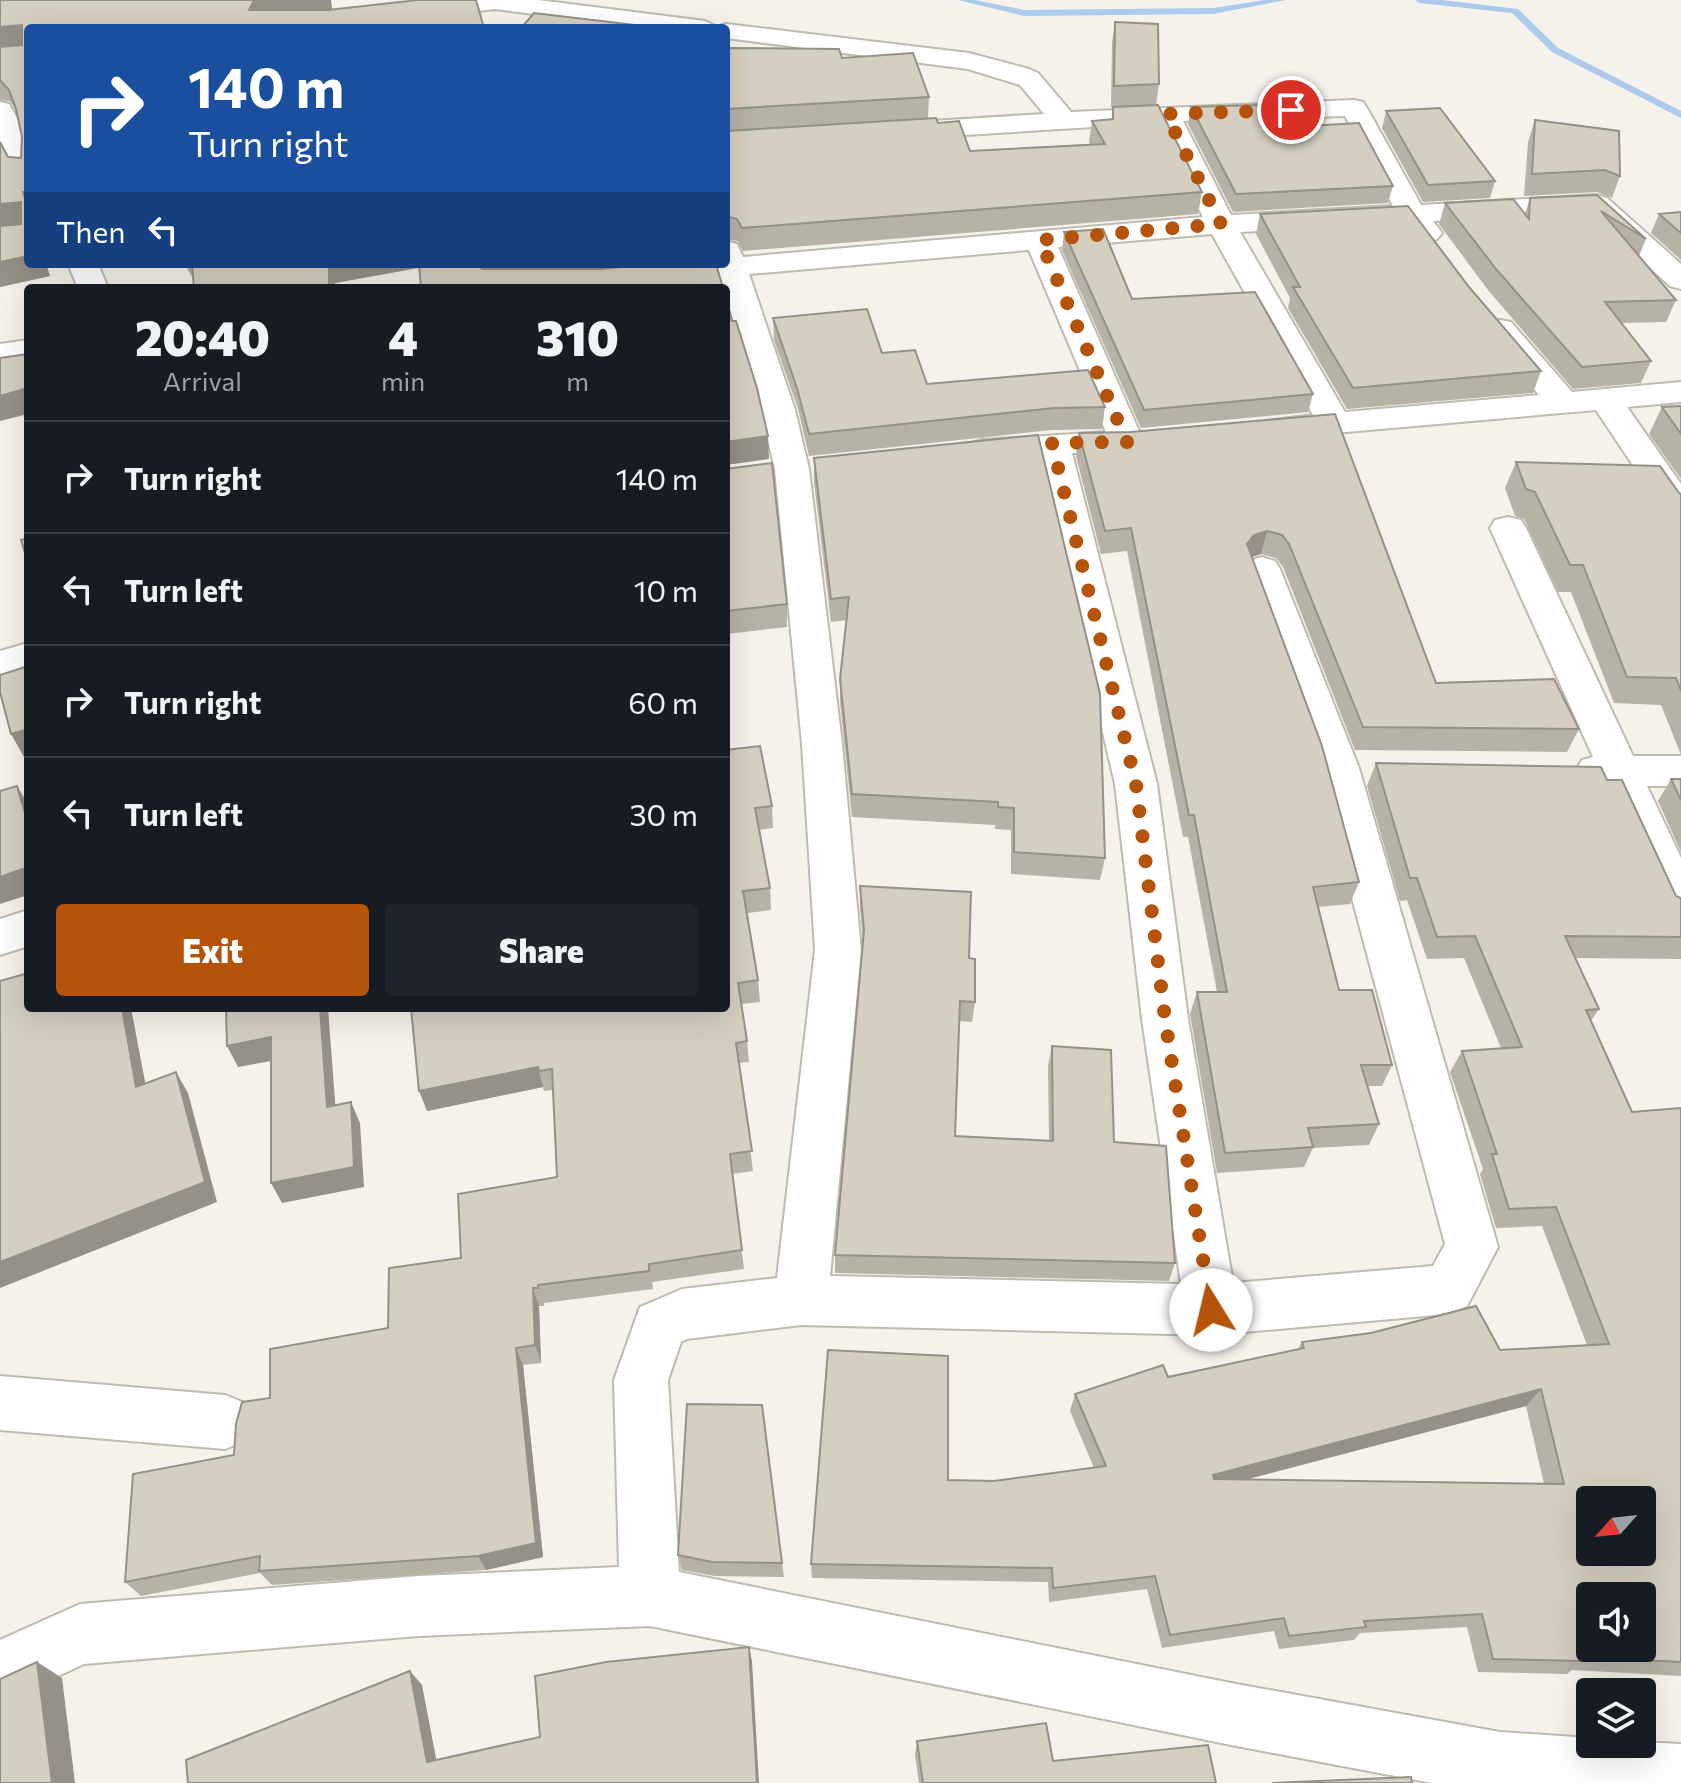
<!DOCTYPE html>
<style>
:root{--surface:#171b24;--page:#20242c;--text:#f1f3f6;--muted:#9ea1a6;--line:#363941;--accent:#b45309}
body{margin:0;font-family:Commissioner,sans-serif;background:var(--page);color:var(--text);height:100vh;display:flex;flex-direction:column;font-size:30px;white-space:nowrap}
*{box-sizing:border-box;margin:0}
p{font-size:26px;color:var(--muted)}
.icon{flex:none;width:44px;height:44px;fill:none;stroke:currentColor;stroke-width:2;stroke-linecap:round;stroke-linejoin:round}
.map{position:relative;flex:1;overflow:hidden}
.panel{position:absolute;left:24px;top:284px;width:706px;height:728px;display:flex;flex-direction:column;background:var(--surface);border-radius:8px;box-shadow:0 8px 32px #0002}
.panel>*{flex:none}
.hud{position:absolute;left:24px;top:24px;width:706px;height:244px;border-radius:8px;box-shadow:0 8px 32px #0002;background:#1a4fa0;color:#fff;overflow:hidden}
.needle{width:52px;rotate:243deg}
.controls{position:absolute;left:1576px;top:1486px;display:grid;gap:16px}
.controls a{display:grid;place-items:center;width:80px;height:80px;border-radius:8px;background:var(--surface);box-shadow:0 8px 32px #0002;font-size:40px}
.pin{position:absolute;display:grid;place-items:center;width:68px;height:68px;color:#fff;margin:-34px;border:4px solid #fff;border-radius:50%;box-shadow:0 2px 8px #0007}
.me{position:absolute;width:88px;margin:-44px;rotate:351deg;stroke-linejoin:round;filter:drop-shadow(0 0 6px #0008)}
.turn{display:flex;align-items:center;gap:28px;height:168px;padding:0 32px;font-size:36px}
.turn .icon{width:104px;height:104px;stroke-width:2.5}
.turn b{display:block;font-size:56px;line-height:68px}
.then{display:flex;align-items:center;height:76px;padding:0 32px;background:#0003;gap:16px;font-size:30px}
.eta{display:flex;justify-content:space-evenly;align-items:center;height:136px;text-align:center}
.eta b{font-size:48px;font-weight:800;line-height:56px}
.action{display:flex;gap:16px;margin-top:auto;padding:16px 32px}
.action a{flex:1;height:92px;border-radius:8px;background:var(--accent);color:#fff;font-size:32px;font-weight:800;line-height:92px;text-align:center}
.action a+a{background:var(--page);color:var(--text)}
ul{padding:0;list-style:none}
li{display:flex;align-items:center;gap:24px;height:112px;padding:0 32px;border-top:2px solid var(--line)}
li div{flex:1}
li b{display:block;font-size:30px}
li em{font-style:normal}
.map>svg:first-child{display:block}
.lines{fill:none;stroke-linecap:round;stroke-linejoin:round}
.stream{fill:#accaeb;fill-rule:evenodd}
.street-casing{stroke:#bfbbad;stroke-width:4}
.street{fill:#fff;fill-rule:evenodd}
.wall{fill:#b7b2a6;fill-rule:evenodd}
.shaded-wall{fill:#959187}
.building{fill:#d5cfc1;stroke:#959187;stroke-width:2;fill-rule:evenodd}
.route{stroke:#b45309;stroke-width:14;stroke-dasharray:0 25.2}
</style>
<div class="map">
<svg width="1681" height="1783" viewBox="0 0 1681 1783">
<rect width="100%" height="100%" fill="#f4f2ea"/>
<g class="lines">
<g class="stream">
<polygon points="958,0 975,0 1024,10 1213,8 1265,0 1286,0 1213,14 1024,16"/>
<polygon points="1415,0 1442,0 1518,9 1558,48 1681,111 1681,118 1552,52 1512,13 1419,3"/>
</g>
<g class="street-casing">
<g id="street">
<path d="M450,0H538L705,21L717,27L726,24L969,53L1029,69L1038,73L1071,112L1354,100L1363,102L1367,108L1421,205L1597,195L1607,198L1681,264V289L1670,286L1590,213L1433,221L1442,233L1437,239C1420,244 1415,237 1404,223L1240,232L1345,412L1539,395L1484,329L1489,322L1500,320L1511,322L1572,392L1681,382V402L1627,407L1681,484V521L1668,518L1596,410L1278,438L1266,435L1261,428L1266,421L1313,415L1212,234L1058,247L1139,431L1150,434L1155,441L1150,448L1127,452L1072,453L1157,784L1188,1019L1233,1283L1433,1266L1445,1244L1317,768L1244,569L1249,561L1262,557L1275,561L1280,569L1359,768L1498,1247L1467,1306L1448,1314L1211,1335L801,1325L687,1339L681,1342L668,1380L679,1572L1231,1683L1500,1732L1590,1738V1744L1642,1742L1681,1744V1783H1432L1231,1745L650,1626L418,1636L84,1664L0,1703V1640L80,1604L418,1576L619,1567L614,1380L640,1307L682,1289L777,1278L815,950L802,744L775,469L761,410L726,297V288H723L720,277L660,282L649,279L645,273L649,267L726,264V241L737,244L743,257L1203,217L1157,123L900,139L890,137L886,131L890,125L900,123L1044,114L1020,85L968,69L726,38V28H645L495,9L418,18L409,16L406,11L409,6ZM1345,116L1393,206L1231,215L1183,121ZM1029,250L1106,432L983,440L971,443L966,450L971,457L983,460L1038,455L1115,784L1142,1019L1181,1284L830,1276L861,950L842,744L809,469L795,410L749,274Z"/>
<path d="M0,102L9,104C25,128 28,151 28,178L18,176L0,143Z"/>
<polygon points="68,264 98,264 108,288 78,288"/>
<polygon points="28,340 28,360 0,364 0,344"/>
<polygon points="1508,517 1521,520 1526,528 1633,756 1681,756 1681,786 1647,786 1681,858 1681,922 1665,917 1606,786 1582,782 1576,771 1582,760 1593,757 1490,528 1495,520"/>
<polygon points="28,643 28,669 0,677 0,651"/>
<polygon points="28,910 28,946 0,955 0,919"/>
<polygon points="0,1376 225,1395 245,1403 253,1422 245,1441 225,1449 0,1430"/>
</g>
</g>
<use href="#street" class="street"/>
</g>
<g class="wall">
<polygon points="0,0 331,0 332,10 418,0 476,0 484,28 28,28 28,264 46,264 50,276 0,287 0,142 8,157 21,158 22,137 17,111 10,101 0,100"/>
<polygon points="1115,22 1159,84 1156,105 1202,192 1198,214 743,251 738,241 726,239 726,131 938,123 970,151 1090,144 1089,142 1092,121 1112,119 1113,107 1127,107 1111,107 1112,43"/>
<polygon points="726,48 842,58 929,97 928,118 726,131"/>
<polygon points="1191,107 1273,128 1393,186 1388,203 1233,212 1188,124"/>
<polygon points="1386,111 1495,181 1490,198 1423,202 1382,128"/>
<polygon points="1535,120 1620,176 1612,198 1597,192 1524,196 1528,142"/>
<polygon points="1597,195 1646,239 1639,256 1676,300 1666,322 1621,323 1651,361 1641,383 1573,389 1488,290 1439,224 1445,203 1525,214 1530,198"/>
<polygon points="1681,212 1681,260 1651,233 1659,214"/>
<polygon points="1260,214 1469,287 1541,371 1533,393 1347,409 1288,308 1290,298 1256,234"/>
<polygon points="1064,232 1132,299 1313,394 1308,412 1141,428 1062,250"/>
<polygon points="184,264 641,264 598,269 723,288 419,268 335,283 335,288 194,288 193,278"/>
<polygon points="773,318 882,353 927,384 1105,407 1102,429 1052,430 809,456 798,409 774,340"/>
<polygon points="1681,406 1681,479 1649,434 1662,407"/>
<polygon points="1335,414 1436,683 1579,729 1567,752 1355,750 1283,567 1276,558 1261,554 1252,557 1359,882 1350,904 1318,907 1339,990 1392,1065 1382,1086 1368,1086 1379,1124 1369,1145 1313,1148 1304,1167 1217,1173 1190,1014 1197,992 1217,992 1188,837 1183,837 1127,551 1101,554 1076,456 1079,433 1131,432"/>
<polygon points="814,458 1105,858 1100,880 1011,874 1011,830 995,829 995,825 852,817 840,702 840,679 847,620 831,622 814,482"/>
<polygon points="1516,462 1681,494 1681,755 1661,705 1614,703 1571,592 1558,592 1524,519 1515,516 1505,488"/>
<polygon points="726,469 787,604 787,627 726,634"/>
<polygon points="726,750 772,806 773,828 759,830 770,888 771,910 747,913 758,980 760,1002 741,1004 747,1041 749,1062 739,1063 753,1171 732,1174 744,1269 652,1282 653,1289 544,1303 544,1306 539,1306 541,1363 523,1365 543,1557 486,1570 272,1585 260,1573 141,1596 125,1582 234,1455 270,1398 388,1328 461,1258 557,1177 553,1090 544,1091 543,1087 427,1111 411,1008 726,1008"/>
<path d="M1376,763L1607,780L1676,896L1681,898V959L1575,958L1599,1009L1591,1021L1632,1112L1681,1108V1676L1572,1670L1567,1674L1478,1672L1467,1627L1360,1633L1354,1640L1279,1649L1274,1631L1162,1648L1147,1589L1049,1602L1048,1582L812,1578L811,1564L948,1480L994,1481L1094,1468L1070,1411L1075,1394L1168,1377L1298,1349L1302,1342L1500,1350L1587,1345L1542,1226L1496,1228L1480,1174L1483,1169L1450,1072L1462,1051L1501,1048L1464,958L1427,959L1407,900L1400,901L1367,786ZM1526,1406L1544,1484L1245,1480Z"/>
<polygon points="1671,779 1681,779 1681,852 1658,801"/>
<polygon points="860,886 969,958 975,1002 972,1022 959,1021 955,1136 1049,1141 1048,1066 1052,1046 1114,1142 1175,1263 1169,1281 835,1273 835,1255 863,942 860,907"/>
<polygon points="678,1555 782,1563 784,1577 715,1576 682,1570"/>
<polygon points="917,1741 1053,1761 1216,1783 919,1783 915,1755"/>
</g>
<g class="shaded-wall">
<polygon points="254,0 331,0 332,11 249,10"/>
<polygon points="22,25 28,46 0,49 0,27"/>
<polygon points="28,191 28,209 23,192"/>
<polygon points="21,202 28,224 0,227 0,204"/>
<polygon points="28,256 28,264 46,264 50,276 0,287 0,262"/>
<polygon points="329,264 421,264 422,267 335,283 335,288 329,288"/>
<polygon points="28,388 28,414 0,421 0,396"/>
<polygon points="768,436 769,459 726,465 726,442"/>
<polygon points="1267,531 1261,554 1248,558 1247,544 1254,535"/>
<polygon points="28,729 28,755 24,757 11,734"/>
<polygon points="17,786 28,804 28,823"/>
<polygon points="28,867 28,895 0,904 0,877"/>
<polygon points="122,1008 131,1008 150,1108 136,1087"/>
<polygon points="320,1008 328,1008 337,1127 327,1107"/>
<polygon points="271,1037 282,1059 238,1067 227,1046"/>
<polygon points="538,1067 543,1087 427,1111 419,1091"/>
<polygon points="176,1072 188,1093 217,1202 0,1288 0,1262"/>
<polygon points="351,1102 360,1123 364,1187 282,1203 271,1183"/>
<polygon points="533,1288 539,1306 541,1363 535,1345"/>
<polygon points="516,1348 523,1365 543,1557 486,1570 478,1556"/>
<polygon points="1541,1389 1526,1406 1205,1490 1213,1475"/>
<polygon points="749,1647 752,1661 759,1783 757,1783"/>
<polygon points="37,1662 62,1678 75,1783 52,1783"/>
<polygon points="410,1671 422,1685 439,1774 427,1762"/>
</g>
<g class="building">
<polygon points="0,0 254,0 249,10 328,10 418,0 476,0 484,28 28,28 28,191 23,192 28,209 28,256 0,262 0,226 21,224 21,202 0,204 0,142 8,157 21,158 22,137 16,109 9,90 0,80 0,47 22,45 22,25 0,27"/>
<polygon points="534,13 660,28 521,28"/>
<polygon points="1115,22 1158,24 1159,84 1114,86"/>
<polygon points="726,48 839,49 842,58 913,53 929,97 726,109"/>
<polygon points="1158,105 1202,192 742,228 737,219 726,216 726,131 936,118 938,123 959,121 970,151 1105,144 1092,121 1113,119 1113,107"/>
<polygon points="1257,105 1273,128 1359,123 1393,186 1236,194 1191,107"/>
<polygon points="1440,108 1495,181 1428,185 1386,111"/>
<polygon points="1535,120 1619,131 1620,176 1605,170 1532,174"/>
<polygon points="1597,195 1646,239 1601,211 1676,300 1605,302 1651,361 1582,367 1496,269 1445,203 1513,199 1529,219 1530,198"/>
<polygon points="1408,206 1469,287 1541,371 1353,388 1293,287 1300,287 1260,214"/>
<polygon points="1681,212 1681,233 1659,214"/>
<polygon points="1103,229 1132,299 1255,292 1313,394 1144,410 1064,232"/>
<polygon points="191,264 329,264 329,288 194,288 192,266"/>
<polygon points="419,264 480,264 479,266 482,269 601,269 655,264 716,264 723,288 421,288"/>
<polygon points="726,298 732,321 736,321 757,388 768,436 726,442"/>
<polygon points="867,309 882,353 915,350 927,384 1088,370 1105,407 1054,408 809,434 797,388 773,318"/>
<polygon points="28,354 28,388 0,396 0,358"/>
<polygon points="1681,406 1681,434 1662,407"/>
<polygon points="1335,414 1436,683 1554,679 1579,729 1363,727 1289,544 1282,535 1267,531 1254,535 1247,544 1322,746 1359,882 1313,887 1339,990 1372,990 1392,1065 1361,1065 1379,1124 1308,1128 1313,1147 1225,1153 1197,992 1227,992 1194,815 1189,815 1131,528 1105,531 1079,433 1131,432"/>
<polygon points="1038,435 1100,694 1105,858 1014,852 1014,808 998,807 998,802 852,794 840,679 849,597 831,599 814,458"/>
<polygon points="1516,462 1660,466 1679,493 1681,494 1681,691 1676,678 1627,677 1583,565 1570,565 1535,492 1526,489"/>
<polygon points="772,463 787,604 726,611 726,469"/>
<polygon points="28,538 28,563 21,540"/>
<polygon points="28,666 28,729 11,734 0,692 0,675"/>
<polygon points="760,746 772,806 755,808 770,888 743,891 758,980 738,983 747,1041 736,1043 752,1151 730,1154 742,1250 649,1264 649,1271 538,1285 538,1288 533,1288 535,1345 516,1348 536,1543 478,1556 259,1571 260,1556 125,1582 133,1474 234,1455 236,1424 242,1402 270,1398 270,1349 388,1328 389,1268 461,1258 458,1194 557,1177 552,1069 539,1071 538,1067 419,1091 411,1008 726,1008 726,750"/>
<path d="M1376,763L1601,767L1607,780H1622L1676,896L1681,898V937L1565,936L1599,1009L1586,1010L1632,1112L1681,1108V1662L1583,1657L1584,1661L1493,1659L1482,1614L1364,1621L1366,1627L1289,1636L1284,1618L1170,1635L1155,1576L1053,1588L1052,1568L811,1564L828,1350L948,1356V1480L994,1481L1106,1466L1075,1394L1163,1365L1168,1377L1304,1348L1302,1342L1371,1333L1476,1306L1500,1350L1609,1344L1556,1207L1509,1209L1492,1154H1497L1462,1051L1522,1047L1475,936L1437,937L1417,878H1410ZM1541,1389L1564,1484L1214,1479L1213,1475ZM1590,1500H1642V1552H1590ZM1590,1596H1642V1648H1590Z"/>
<polygon points="1671,779 1681,779 1681,800"/>
<polygon points="17,786 28,823 28,867 0,877 0,791"/>
<polygon points="860,886 971,892 969,958 975,959 975,1002 960,1001 955,1136 1053,1141 1052,1046 1111,1050 1114,1142 1166,1146 1175,1263 835,1255 864,930"/>
<polygon points="28,973 28,1008 122,1008 136,1087 176,1072 205,1182 0,1262 0,981"/>
<polygon points="226,1008 320,1008 327,1107 351,1102 354,1167 271,1183 271,1037 227,1046"/>
<polygon points="687,1404 762,1405 782,1563 712,1562 678,1555"/>
<polygon points="749,1647 757,1783 188,1783 186,1760 410,1671 427,1762 540,1737 535,1676 606,1662"/>
<polygon points="37,1662 52,1783 0,1783 0,1679"/>
<polygon points="1046,1723 1053,1761 1208,1745 1216,1783 923,1783 917,1741"/>
<polygon points="1411,1777 1412,1783 1272,1783"/>
</g>
<g class="lines">
<polyline class="route" points="1211,1310 1165,1019 1136,784 1052,443 1127,442 1040,240 1221,224 1166,114 1291,110"/>
</g>
</svg>
<div class="controls">
<a><svg class="needle" viewBox="-14 -14 28 28"><path d="M0-13l5 13h-10z" fill="#e53935"/><path d="M0 13l5-13h-10z" fill="#9ea1a6"/></svg></a>
<a><svg class="icon" aria-label="sound" viewBox="0 0 24 24"><path d="M4 9h4l5-4v14l-5-4H4zM17 9q2 3 0 6"/></svg></a>
<a><svg class="icon" aria-label="layers" viewBox="0 0 24 24"><path d="M12 4l9 5-9 5-9-5zM3 14l9 5 9-5"/></svg></a>
</div>
<div class="pin" style="left:1291px;top:110px;background:#d93025"><svg class="icon" aria-label="arrive" viewBox="0 0 24 24"><path d="M6 21V4h12l-3 4 3 4H6"/></svg></div>
<svg class="me" style="left:1211px;top:1310px" viewBox="-20 -20 40 40"><circle r="19" fill="#fff"/><path d="M0-13L10 11 0 6-10 11z" fill="#b45309"/></svg>
<div class="hud">
<div class="turn"><svg class="icon" aria-label="right" viewBox="0 0 24 24"><path d="M7 20v-9h11M14 6l5 5-5 5"/></svg><div><b>140 m</b>Turn right</div></div>
<div class="then">Then<svg class="icon" aria-label="left" viewBox="0 0 24 24"><path d="M17 20v-9H6M10 6l-5 5 5 5"/></svg></div>
</div>
<section class="panel">
<div class="eta">
<div><b>20:40</b><p>Arrival</p></div>
<div><b>4</b><p>min</p></div>
<div><b>310</b><p>m</p></div>
</div>
<ul>
<li><svg class="icon" aria-label="right" viewBox="0 0 24 24"><path d="M7 20v-9h11M14 6l5 5-5 5"/></svg><div><b>Turn right</b></div><em>140 m</em></li>
<li><svg class="icon" aria-label="left" viewBox="0 0 24 24"><path d="M17 20v-9H6M10 6l-5 5 5 5"/></svg><div><b>Turn left</b></div><em>10 m</em></li>
<li><svg class="icon" aria-label="right" viewBox="0 0 24 24"><path d="M7 20v-9h11M14 6l5 5-5 5"/></svg><div><b>Turn right</b></div><em>60 m</em></li>
<li><svg class="icon" aria-label="left" viewBox="0 0 24 24"><path d="M17 20v-9H6M10 6l-5 5 5 5"/></svg><div><b>Turn left</b></div><em>30 m</em></li>
</ul>
<div class="action"><a>Exit</a><a>Share</a></div>
</section>
</div>
